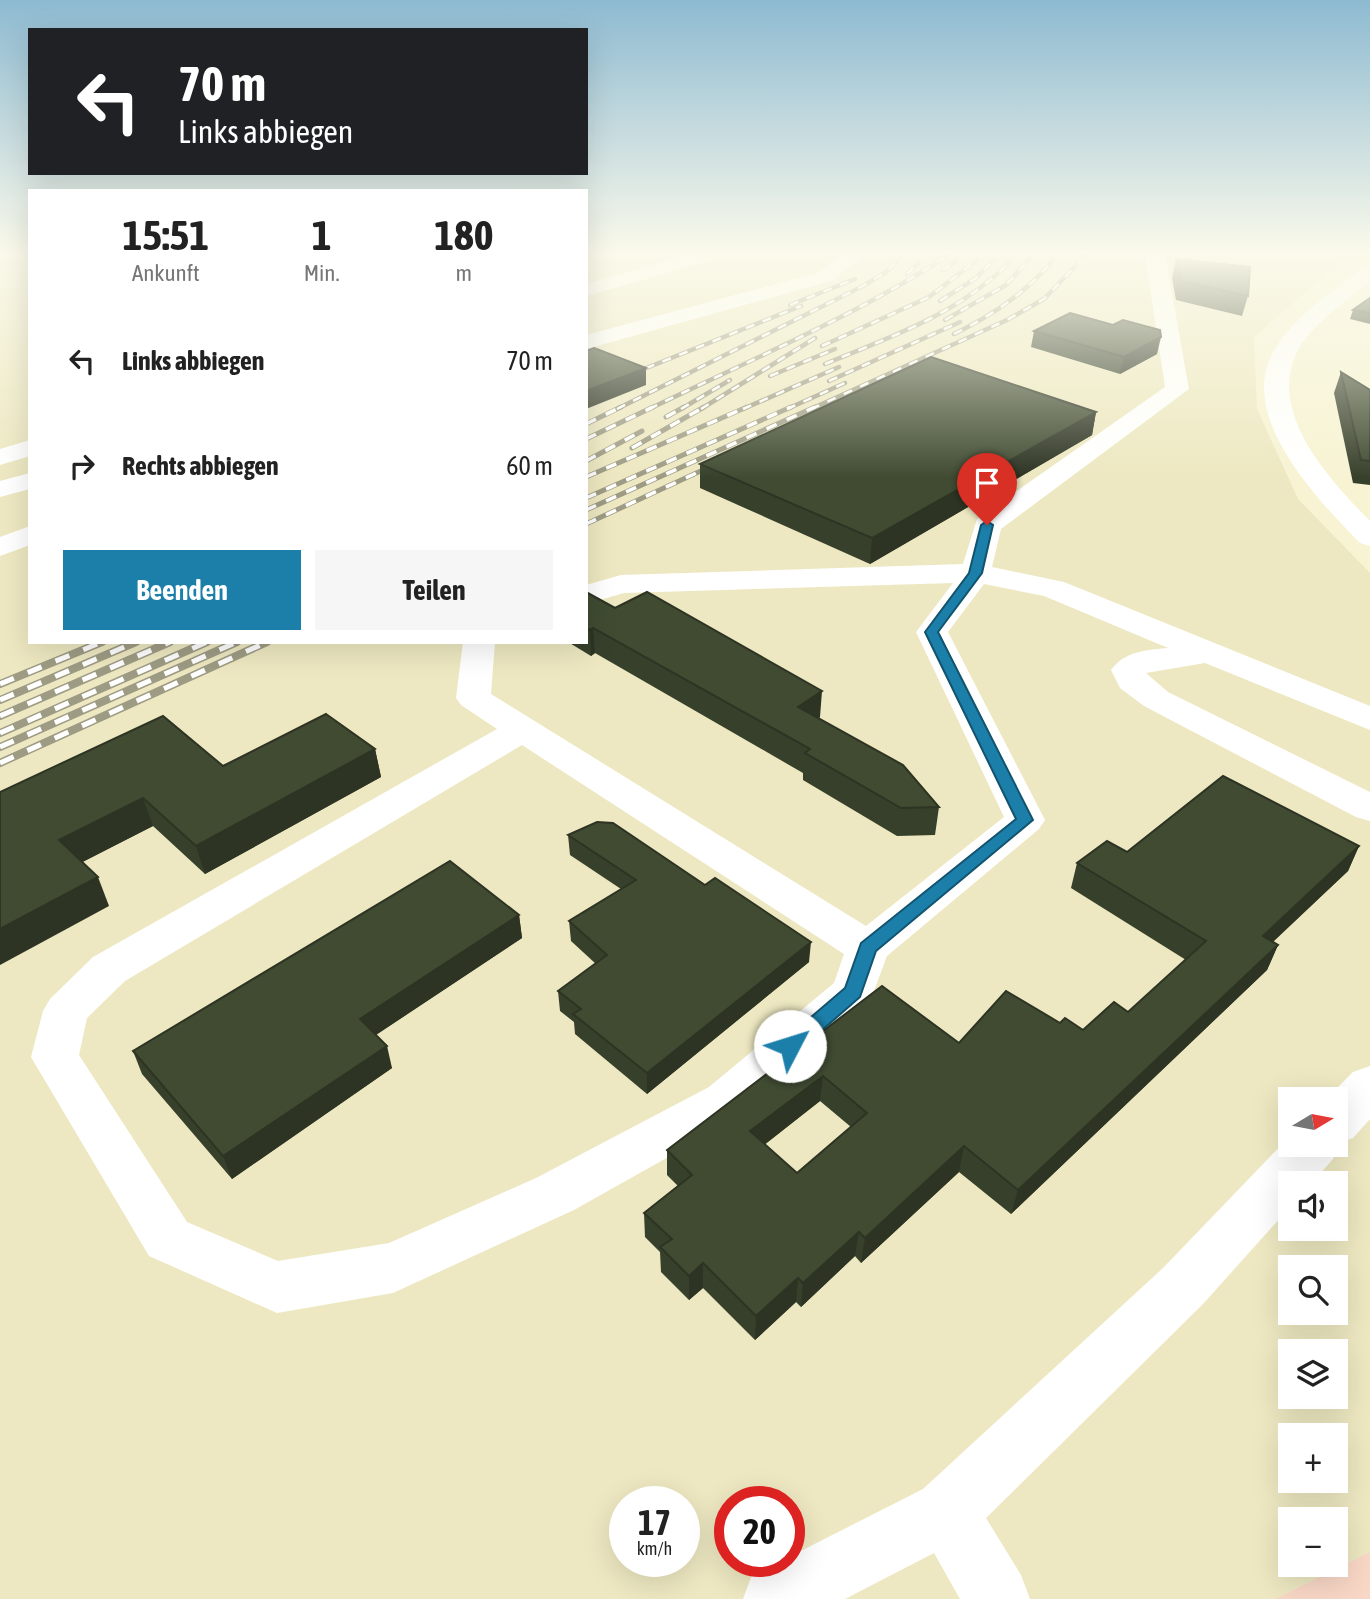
<!DOCTYPE html>
<html lang="de">
<meta charset="utf-8">
<style>
:root{--surface:#fff;--page:#f6f6f6;--text:#222;--muted:#767676;--accent:#1c7faa}
body{margin:0;font-family:"Asap Condensed",sans-serif;background:var(--page);color:var(--text);height:100vh;display:flex;flex-direction:column;font-size:26px;white-space:nowrap}
*{box-sizing:border-box;margin:0}
p{font-size:23px;color:var(--muted)}
.icon{flex:none;width:38px;height:38px;fill:none;stroke:currentColor;stroke-width:2;stroke-linecap:round;stroke-linejoin:round}
.map{position:relative;flex:1;overflow:hidden}
.sheet{position:absolute;left:28px;top:189px;width:560px;height:455px;display:flex;flex-direction:column;background:var(--surface);border-radius:0px;box-shadow:0 7px 28px #0002}
.sheet>*{flex:none}
.banner{position:absolute;left:28px;top:28px;width:560px;height:147px;border-radius:0px;box-shadow:0 7px 28px #0002;background:#202124;color:#fff;overflow:hidden}
.needle{width:46px;rotate:80deg}
.buttons{position:absolute;left:1278px;top:1087px;display:grid;gap:14px}
.buttons a{display:grid;place-items:center;width:70px;height:70px;border-radius:0px;background:var(--surface);box-shadow:0 7px 28px #0002;font-size:35px}
.speed{position:absolute;left:609px;top:1486px;display:flex;gap:14px;font-size:35px;font-weight:700;text-align:center}
.speed>*{display:grid;place-content:center;width:91px;height:91px;border-radius:50%;background:var(--surface);box-shadow:0 7px 28px #0002;line-height:1}
.speed small{font-size:18px;font-weight:400}
.speed .limit{border:10px solid #d22;background:#fff;color:#111}
.pin{position:absolute;display:grid;place-items:center;width:60px;height:60px;color:#fff;margin:-72px -30px;border-radius:50% 50% 50% 0;rotate:-45deg;box-shadow:0 0 7px #0007}
.pin .icon{rotate:45deg}
.me{position:absolute;width:77px;margin:-38px;rotate:50deg;stroke-linejoin:round;filter:drop-shadow(0 0 5px #0008)}
.turn{display:flex;align-items:center;gap:24px;height:147px;padding:0 35px;font-size:32px}
.turn .icon{width:91px;height:91px;stroke-width:2.5}
.turn b{display:block;font-size:49px;line-height:60px}
.eta{display:flex;justify-content:space-evenly;align-items:center;height:119px;text-align:center}
.eta b{font-size:42px;font-weight:700;line-height:49px}
.primary-button{display:flex;gap:14px;margin-top:auto;padding:14px 35px}
.primary-button a{flex:1;height:80px;border-radius:0px;background:var(--accent);color:#fff;font-size:28px;font-weight:700;line-height:80px;text-align:center}
.primary-button a+a{background:var(--page);color:var(--text)}
ul{padding:0;list-style:none}
li{display:flex;align-items:center;gap:21px;height:105px;padding:0 35px}
li div{flex:1}
li b{display:block;font-size:26px}
li em{font-style:normal}
.map>svg:first-child{display:block}
.built{fill:#ede8c1;fill-rule:evenodd}
.green{fill:#f9d7c6}
.lines{fill:none;stroke-linecap:round;stroke-linejoin:round}
.minor{fill:#fff;fill-rule:evenodd}
.rail-far2-casing{stroke:#9e9b84;stroke-width:4.5}
.rail-far1-casing{stroke:#9e9b84;stroke-width:5}
.rail-casing{stroke:#9e9b84;stroke-width:8}
.rail-far2{stroke:#fff;stroke-width:2.5;stroke-dasharray:9;stroke-linecap:butt}
.rail-far1{stroke:#fff;stroke-width:3.5;stroke-dasharray:11;stroke-linecap:butt}
.rail{stroke:#fff;stroke-width:5;stroke-dasharray:15;stroke-linecap:butt}
.wall{fill:#37402b;fill-rule:evenodd}
.shaded-wall{fill:#2d3423}
.building{fill:#404b32;stroke:#2d3423;stroke-width:2;fill-rule:evenodd}
.route{fill:#1c7faa;stroke:#12536e;stroke-width:2}
</style>
<div class="map">
<svg width="1370" height="1599" viewBox="0 0 1370 1599">
<rect width="100%" height="100%" fill="#f7f3d3"/>
<path class="built" d="M0,254H30V642H586V254H1349L1254,337L1257,409L1298,499L1370,573V1552L1275,1599H0ZM1290,1099H1335V1144H1290ZM1290,1183H1335V1228H1290ZM1290,1267H1335V1312H1290ZM1290,1351H1335V1396H1290ZM1290,1435H1335V1480H1290ZM625,1502H684V1561H625ZM730,1502H789V1561H730ZM1290,1519H1335V1564H1290Z"/>
<polygon class="green" points="1370,1552 1370,1599 1275,1599"/>
<g class="lines">
<g class="minor">
<polygon points="691,254 722,254 720,258 586,296 586,284"/>
<polygon points="845,254 867,254 831,281 586,349 586,335 817,273"/>
<path d="M1145,254H1165L1189,389L1001,529L992,567L1064,582L1370,706V730L1205,663L1146,673L1168,692L1370,792V821L1356,817L1144,706L1120,688L1111,670C1125,651 1146,650 1168,648L1044,596L984,584L948,632L1045,820L1039,829L887,956L869,1004L743,1115L574,1210L393,1293L277,1313L149,1256L31,1057L43,1011L50,999L93,957L497,729L461,705L456,698L463,642H495L491,694L866,926L1004,817L916,632L953,583L624,593L586,604V585L621,575L963,564L977,519L1165,387ZM522,745L844,954L834,983L709,1087L536,1178L389,1243L278,1261L187,1222L79,1055L87,1018L125,981Z"/>
<path d="M1370,265V281C1349,299 1322,317 1305,339C1258,403 1326,476 1370,521V546L1360,543C1320,502 1244,424 1269,361C1286,320 1331,294 1363,267Z"/>
<polygon points="30,440 30,456 0,465 0,449"/>
<polygon points="30,473 30,489 0,497 0,481"/>
<polygon points="30,526 30,545 0,556 0,537"/>
<polygon points="1370,1066 1370,1119 1353,1138 1340,1142 1333,1159 1312,1183 1290,1183 1290,1207 1203,1304 986,1518 1021,1575 1030,1599 960,1599 934,1553 845,1599 743,1599 752,1575 781,1561 789,1561 789,1557 923,1489 1163,1268 1290,1136 1290,1144 1335,1144 1335,1099 1326,1099 1353,1072"/>
</g>
<g class="rail-far2-casing">
<g id="rail-far2">
<polyline points="943,270 966,254"/>
<polyline points="907,274 927,254"/>
<polyline points="940,301 976,278 1000,254"/>
<polyline points="790,305 855,279"/>
<polyline points="945,320 1006,285 1034,254"/>
<path d="M954,334C995,314 1030,290 1058,254"/>
<polyline points="822,346 929,297 985,254"/>
<path d="M825,364C895,335 965,312 1017,254"/>
<polyline points="629,375 801,306"/>
<polyline points="770,376 835,349"/>
<polyline points="829,381 960,322"/>
<polyline points="617,409 863,286 886,272 904,254"/>
<path d="M649,409C750,360 856,316 950,254"/>
<polyline points="681,409 730,380"/>
<polyline points="701,409 815,338"/>
<polyline points="743,409 839,367"/>
<polyline points="787,409 845,383"/>
<polyline points="811,409 1007,320 1044,299 1087,254"/>
</g>
</g>
<g class="rail-far1-casing">
<g id="rail-far1">
<polyline points="666,417 684,407"/>
<polyline points="586,424 621,407"/>
<polyline points="586,439 653,407"/>
<polyline points="632,448 704,407"/>
<polyline points="586,461 642,431"/>
<polyline points="586,477 747,407"/>
<polyline points="586,498 791,407"/>
<polyline points="586,510 815,407"/>
<polyline points="586,524 718,463"/>
</g>
</g>
<g class="rail-casing">
<g id="rail">
<polyline points="0,684 102,642"/>
<polyline points="0,700 136,642"/>
<polyline points="0,716 170,642"/>
<polyline points="0,733 207,642"/>
<polyline points="0,747 237,642"/>
<polyline points="0,763 267,642"/>
</g>
</g>
<use href="#rail-far2" class="rail-far2"/>
<use href="#rail-far1" class="rail-far1"/>
<use href="#rail" class="rail"/>
</g>
<g class="wall">
<polygon points="1176,259 1248,296 1242,316 1176,300 1172,278"/>
<polygon points="1370,298 1370,324 1350,319 1353,310"/>
<polygon points="1034,331 1157,354 1120,374 1031,347"/>
<polygon points="1341,372 1370,390 1370,485 1353,483 1334,393"/>
<polygon points="1096,412 1092,435 870,564 700,488 700,464"/>
<polygon points="586,592 820,717 819,718 939,807 935,835 897,836 803,780 803,773 595,653 591,656 568,642 586,642"/>
<polygon points="375,749 381,777 205,874 153,826 82,862 109,906 0,792"/>
<polygon points="568,835 809,962 647,1094 575,1034 574,1022 560,1011 558,991 596,964 571,941 569,921 621,889 570,855"/>
<path d="M1359,846L1348,871L1273,942L1278,945L1267,970L1011,1214L959,1172L861,1263L855,1256L801,1307L796,1302L755,1340L703,1288L689,1300L661,1272L660,1252L645,1237L644,1213L678,1186L667,1175V1150L882,986L959,1043L1060,1023L1083,1030L1128,1012L1186,960L1071,888L1077,863L1127,852ZM820,1101L851,1127L797,1173L765,1144Z"/>
<polygon points="519,915 522,938 376,1035 392,1068 232,1179 142,1074 133,1051"/>
</g>
<g class="shaded-wall">
<polygon points="1161,337 1157,354 1120,374 1124,357"/>
<polygon points="646,368 646,385 586,409 586,391"/>
<polygon points="1096,412 1092,435 870,564 872,538"/>
<polygon points="593,628 595,653 591,656 590,630"/>
<polygon points="822,691 820,717 797,734 798,707"/>
<polygon points="375,749 381,777 205,874 196,846"/>
<polygon points="143,798 153,826 71,868 59,840"/>
<polygon points="1359,846 1348,871 1252,961 1263,936"/>
<polygon points="98,877 109,906 0,965 0,929"/>
<polygon points="519,915 522,938 365,1042 360,1019"/>
<polygon points="811,942 809,962 647,1094 647,1073"/>
<polygon points="1278,945 1267,970 1011,1214 1018,1190"/>
<polygon points="387,1046 392,1068 232,1179 223,1156"/>
<polygon points="823,1076 820,1101 749,1157 750,1131"/>
<polygon points="964,1146 959,1172 861,1263 865,1238"/>
<polygon points="859,1232 855,1256 801,1307 803,1283"/>
<polygon points="703,1263 703,1288 689,1300 689,1276"/>
<polygon points="798,1278 796,1302 755,1340 756,1316"/>
</g>
<g class="building">
<polygon points="1176,259 1250,267 1248,296 1181,281"/>
<polygon points="1370,298 1370,313 1353,310"/>
<polygon points="1070,313 1113,325 1123,320 1160,330 1161,337 1124,357 1034,331"/>
<polygon points="594,348 646,368 586,391 586,351"/>
<polygon points="931,357 1096,412 872,538 700,464"/>
<polygon points="1341,372 1370,390 1370,461 1361,460"/>
<polygon points="586,592 615,608 647,592 822,691 798,707 903,765 939,807 901,808 805,753 810,749 593,628 590,630 586,628"/>
<polygon points="326,714 375,749 196,846 143,798 59,840 98,877 0,929 0,792 163,716 223,766"/>
<path d="M1223,776L1359,846L1263,936L1278,945L1018,1190L964,1146L865,1238L859,1232L803,1283L798,1278L756,1316L703,1263L689,1276L660,1247L672,1239L644,1213L692,1175L667,1150L882,986L959,1043L1006,991L1060,1023L1065,1018L1083,1030L1114,1002L1128,1012L1206,941L1077,863L1107,841L1127,852ZM823,1076L867,1113L797,1173L750,1131Z"/>
<polygon points="597,822 613,823 705,885 715,878 811,942 647,1073 573,1014 581,1009 558,991 607,955 569,921 636,880 568,835"/>
<polygon points="450,861 519,915 360,1019 387,1046 223,1156 133,1051"/>
</g>
<linearGradient id="sky" x2="0" y2="1"><stop stop-color="#8dbad1"/><stop offset="0.53" stop-color="#fbfaeb"/><stop offset="1" stop-color="#fbfaeb" stop-opacity="0"/></linearGradient>
<rect width="1370" height="478" fill="url(#sky)"/>
<polygon class="route" points="987,521 993,525 982,573 938,632 1033,820 876,951 860,997 797,1052 783,1052 780,1046 783,1041 845,988 861,943 1016,819 925,632 969,573 981,525"/>
</svg>
<div class="buttons">
<a><svg class="needle" viewBox="-14 -14 28 28"><path d="M0-13l5 13h-10z" fill="#e53935"/><path d="M0 13l5-13h-10z" fill="#767676"/></svg></a>
<a><svg class="icon" aria-label="sound" viewBox="0 0 24 24"><path d="M4 9h4l5-4v14l-5-4H4zM17 9q2 3 0 6"/></svg></a>
<a><svg class="icon" aria-label="search" viewBox="0 0 24 24"><circle cx="10" cy="10" r="6"/><path d="M15 15l6 6"/></svg></a>
<a><svg class="icon" aria-label="layers" viewBox="0 0 24 24"><path d="M12 4l9 5-9 5-9-5zM3 14l9 5 9-5"/></svg></a>
<a>+</a>
<a>−</a>
</div>
<div class="speed"><div>17<small>km/h</small></div><div class="limit">20</div></div>
<div class="pin" style="left:987px;top:525px;background:#d93025"><svg class="icon" aria-label="arrive" viewBox="0 0 24 24"><path d="M6 21V4h12l-3 4 3 4H6"/></svg></div>
<svg class="me" style="left:790px;top:1046px" viewBox="-20 -20 40 40"><circle r="19" fill="#fff"/><path d="M0-13L10 11 0 6-10 11z" fill="#1c7faa"/></svg>
<div class="banner">
<div class="turn"><svg class="icon" aria-label="left" viewBox="0 0 24 24"><path d="M17 20v-9H6M10 6l-5 5 5 5"/></svg><div><b>70 m</b>Links abbiegen</div></div>
</div>
<section class="sheet">
<div class="eta">
<div><b>15:51</b><p>Ankunft</p></div>
<div><b>1</b><p>Min.</p></div>
<div><b>180</b><p>m</p></div>
</div>
<ul>
<li><svg class="icon" aria-label="left" viewBox="0 0 24 24"><path d="M17 20v-9H6M10 6l-5 5 5 5"/></svg><div><b>Links abbiegen</b></div><em>70 m</em></li>
<li><svg class="icon" aria-label="right" viewBox="0 0 24 24"><path d="M7 20v-9h11M14 6l5 5-5 5"/></svg><div><b>Rechts abbiegen</b></div><em>60 m</em></li>
</ul>
<div class="primary-button"><a>Beenden</a><a>Teilen</a></div>
</section>
</div>
